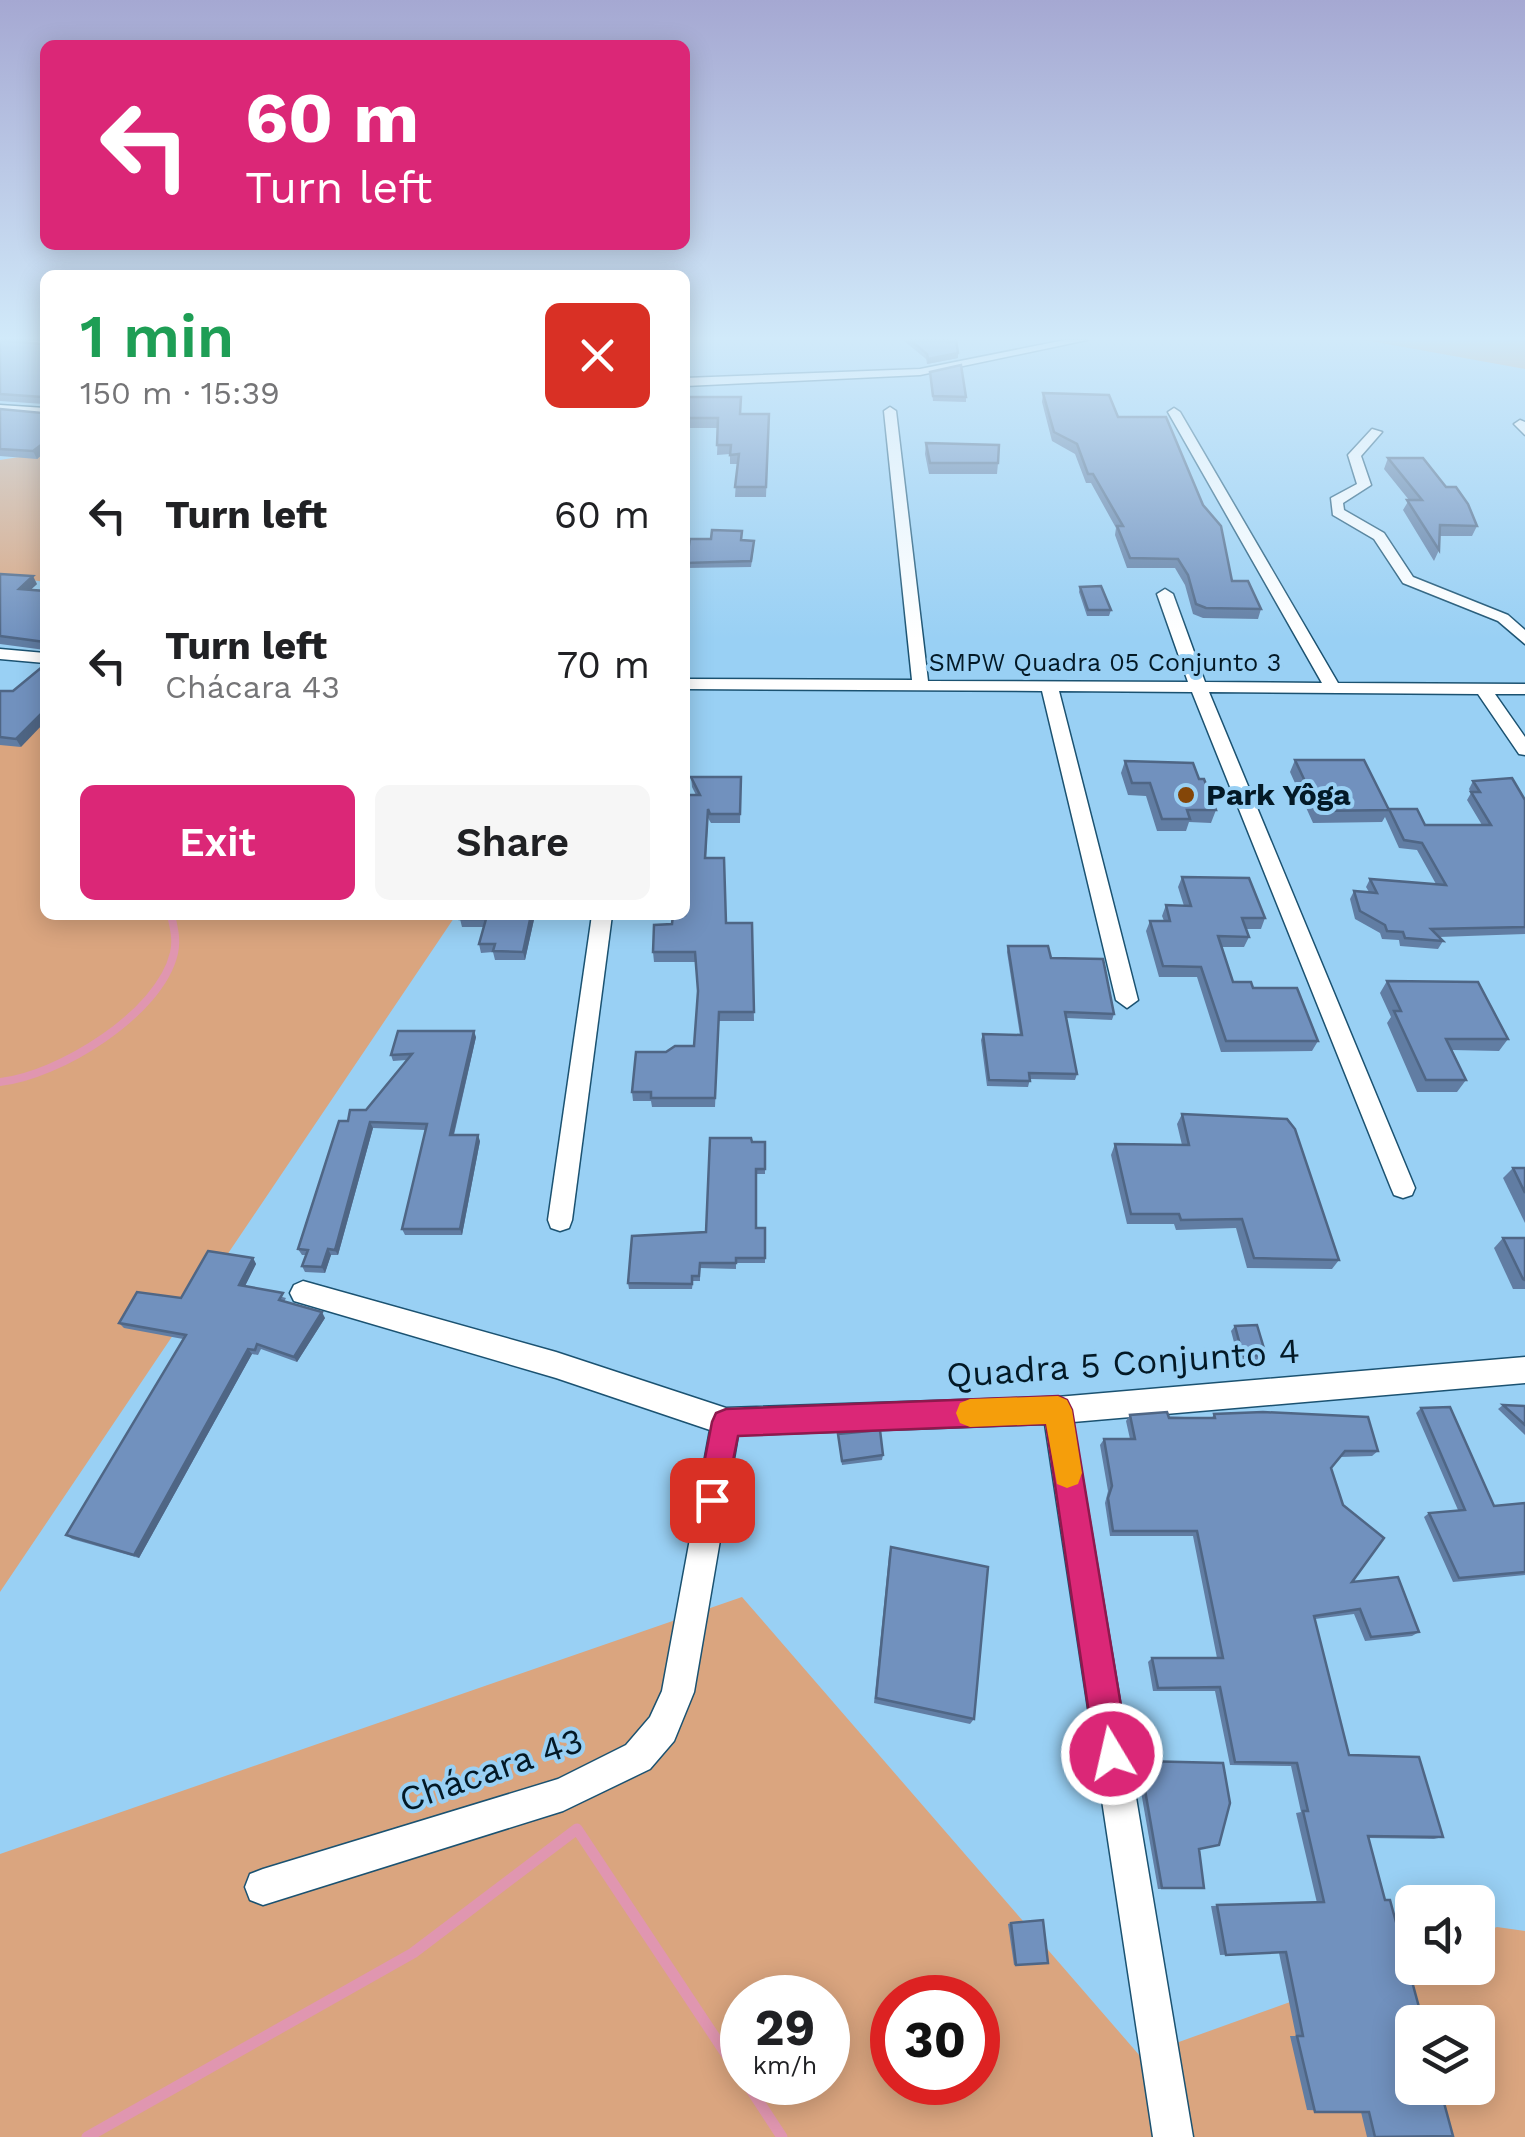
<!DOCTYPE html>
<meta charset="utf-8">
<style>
:root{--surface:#fff;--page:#f6f6f6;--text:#202124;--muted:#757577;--accent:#db2777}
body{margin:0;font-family:"Work Sans",sans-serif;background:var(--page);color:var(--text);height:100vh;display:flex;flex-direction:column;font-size:38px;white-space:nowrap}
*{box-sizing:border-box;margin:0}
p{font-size:32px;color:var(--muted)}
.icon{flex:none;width:55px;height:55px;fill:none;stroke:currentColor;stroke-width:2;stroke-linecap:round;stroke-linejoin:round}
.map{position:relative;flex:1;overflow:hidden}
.side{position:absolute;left:40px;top:270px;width:650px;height:650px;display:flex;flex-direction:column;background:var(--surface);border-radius:15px;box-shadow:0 5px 25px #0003}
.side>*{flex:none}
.top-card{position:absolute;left:40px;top:40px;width:650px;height:210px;border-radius:15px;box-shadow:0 5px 25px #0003;background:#db2777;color:#fff;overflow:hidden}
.tools{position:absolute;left:1395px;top:1885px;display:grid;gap:20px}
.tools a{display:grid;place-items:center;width:100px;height:100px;border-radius:15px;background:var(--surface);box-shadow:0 5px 25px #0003;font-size:50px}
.speed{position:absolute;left:720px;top:1975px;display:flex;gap:20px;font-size:50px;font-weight:700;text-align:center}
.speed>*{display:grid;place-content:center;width:130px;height:130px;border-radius:50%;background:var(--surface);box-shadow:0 5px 25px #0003;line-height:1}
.speed small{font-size:25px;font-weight:400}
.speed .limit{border:15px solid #d22;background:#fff;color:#111}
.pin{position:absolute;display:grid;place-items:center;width:85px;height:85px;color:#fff;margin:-42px;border-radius:20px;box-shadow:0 5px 15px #0006}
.me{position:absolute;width:110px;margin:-55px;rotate:351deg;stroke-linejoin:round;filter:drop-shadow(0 0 8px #0008)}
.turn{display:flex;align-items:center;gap:35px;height:210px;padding:0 40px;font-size:45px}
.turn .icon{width:130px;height:130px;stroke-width:2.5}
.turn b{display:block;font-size:70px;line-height:85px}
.round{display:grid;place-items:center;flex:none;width:105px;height:105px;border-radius:15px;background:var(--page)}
.summary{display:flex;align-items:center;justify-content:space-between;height:170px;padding:0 40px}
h1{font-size:60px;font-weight:600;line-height:75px;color:#1e9e55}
.primary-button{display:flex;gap:20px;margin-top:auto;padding:20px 40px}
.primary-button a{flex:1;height:115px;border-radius:15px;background:var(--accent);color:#fff;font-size:40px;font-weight:600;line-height:115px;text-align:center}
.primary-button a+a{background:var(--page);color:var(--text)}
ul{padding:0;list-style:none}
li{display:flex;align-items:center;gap:30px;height:150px;padding:0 40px}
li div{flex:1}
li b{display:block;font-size:38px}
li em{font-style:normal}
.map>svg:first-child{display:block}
.green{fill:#daa57f;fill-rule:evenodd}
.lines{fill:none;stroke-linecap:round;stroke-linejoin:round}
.stream-far1{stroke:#e096b0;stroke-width:8}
.stream{stroke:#e096b0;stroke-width:11}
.street-casing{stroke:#1b5271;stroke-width:3}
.street{fill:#fff;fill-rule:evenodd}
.wall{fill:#617da3}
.shaded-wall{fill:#4f6685}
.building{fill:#7191be;stroke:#4f6685;stroke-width:2.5}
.route{fill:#db2777;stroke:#8e194d;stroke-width:2.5}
.slow{fill:#f59e0b}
.poi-dot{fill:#844608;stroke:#99d0f4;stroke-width:4}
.labels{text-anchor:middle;stroke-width:8;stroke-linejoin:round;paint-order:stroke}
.far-street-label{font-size:25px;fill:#031926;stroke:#99d0f4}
.poi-label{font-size:30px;font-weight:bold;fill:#031926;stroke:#99d0f4;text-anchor:start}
.near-street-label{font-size:35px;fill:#031926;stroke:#99d0f4}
</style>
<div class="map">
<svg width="1525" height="2137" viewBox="0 0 1525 2137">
<rect width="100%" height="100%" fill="#99d0f4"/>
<g class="green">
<polygon points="1365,340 1525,340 1525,369"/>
<polygon points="45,453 45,582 0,575 0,460"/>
<polygon points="0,720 45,721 45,915 456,915 0,1592"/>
<path d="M742,1597L1140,2056L1412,1958V1968H1478V1934L1497,1927L1525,1931V2137H0V1854ZM742,1998H828V2082H742ZM892,1998H978V2082H892ZM1412,2022H1478V2088H1412Z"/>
</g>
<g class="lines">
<path class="stream-far1" d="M0,1082C58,1076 160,1014 174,953C177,940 174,928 171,915"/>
<g class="stream">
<polyline points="746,2082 782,2137"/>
<polyline points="87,2137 413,1953 577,1829 742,2078"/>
</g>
<g class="street-casing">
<g id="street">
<polygon points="0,340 45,341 45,347 0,344"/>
<polygon points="1065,340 1087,340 920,375 685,386 685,378 920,369"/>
<polygon points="0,405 45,408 45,416 0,413"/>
<polygon points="890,407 896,411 928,681 1188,682 1157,594 1165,589 1173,594 1205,682 1322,683 1168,412 1174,408 1180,412 1338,683 1525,684 1525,694 1495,694 1525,737 1525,755 1519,754 1478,694 1209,692 1415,1188 1412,1195 1403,1198 1394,1195 1391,1188 1192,692 1059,691 1138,1000 1127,1008 1116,1000 1042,691 685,689 685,679 912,680 884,411"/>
<polygon points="1520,420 1525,422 1525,435 1514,424"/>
<polygon points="1372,429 1382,432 1361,456 1371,485 1343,503 1344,510 1384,533 1413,577 1508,615 1525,630 1525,644 1498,621 1403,583 1374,539 1333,515 1331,498 1357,484 1348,455"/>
<polygon points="0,649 45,653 45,663 0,659"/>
<polygon points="592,915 612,915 572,1220 569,1228 560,1231 551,1228 548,1220"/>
<polygon points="303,1281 556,1352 726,1408 1057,1397 1525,1357 1525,1383 1073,1422 1193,2137 1153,2137 1045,1424 738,1435 694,1692 674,1741 650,1769 563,1811 263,1905 250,1900 245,1887 250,1874 263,1869 558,1779 626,1745 650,1717 662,1691 710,1430 556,1378 294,1301 290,1293 294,1285"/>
</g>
</g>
<use href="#street" class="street"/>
</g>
<g class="wall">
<polygon points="0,340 42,344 45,340 45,452 37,459 0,456 0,409 42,413 44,404 0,401"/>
<polygon points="903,340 947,340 958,353 958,358 927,364 926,359"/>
<polygon points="930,372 966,397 966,402 933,401"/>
<polygon points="1043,393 1118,417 1232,581 1261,609 1258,619 1203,618 1193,614 1185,585 1175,568 1127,568 1115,535 1116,528 1091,483 1086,483 1075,454 1052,441 1042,402"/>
<polygon points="685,397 741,414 769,414 766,497 735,497 737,464 730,464 730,454 717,455 718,428 685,428"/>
<polygon points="926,443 998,463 997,474 929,474 925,454"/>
<polygon points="1388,458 1477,526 1472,536 1440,536 1439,550 1434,561 1403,510 1409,500 1384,469"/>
<polygon points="754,546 751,567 686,568 686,563"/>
<polygon points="0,574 37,584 30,590 45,591 45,650 0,644"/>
<polygon points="1080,587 1111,610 1109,616 1087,616 1079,592"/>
<polygon points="0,691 21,747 0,745"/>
<polygon points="1295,760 1389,809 1425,825 1482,825 1467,800 1471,793 1469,789 1473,781 1525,800 1525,934 1439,937 1443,941 1438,949 1400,946 1399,940 1382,939 1380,933 1355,919 1350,899 1354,891 1369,892 1366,887 1370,879 1436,884 1417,850 1399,848 1385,817 1382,822 1313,823 1290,772"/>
<polygon points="1125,761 1199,779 1216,810 1211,823 1189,822 1186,831 1157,831 1146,796 1128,795 1121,773"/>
<polygon points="691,777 741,777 740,823 711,823 708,818 706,858 726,923 752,923 754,1021 719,1021 715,1107 652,1107 651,1101 633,1101 632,1092 666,1052 694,1046 698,992 696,962 654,962 653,952 672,924 696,795 692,787"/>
<polygon points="1182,877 1265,918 1261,929 1246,929 1249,937 1244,947 1222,947 1233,982 1253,988 1318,1041 1312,1051 1221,1052 1197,977 1159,977 1146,931 1150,921 1164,921 1162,916 1166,905 1184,906 1178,887"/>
<polygon points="461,915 535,915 525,960 495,960 493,952 481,953 479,944 484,927 462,927 460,919"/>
<polygon points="1008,946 1051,958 1114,1014 1112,1020 1066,1018 1077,1074 1075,1080 1030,1079 1028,1087 987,1086 981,1040 983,1034 1020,1035 1007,952"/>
<polygon points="1387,981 1508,1039 1499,1051 1452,1050 1466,1080 1457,1092 1417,1092 1387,1023 1391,1017 1380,993"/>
<polygon points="476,1037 454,1135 480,1141 462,1235 405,1235 402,1229 425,1130 373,1128 338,1255 331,1255 325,1273 305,1272 302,1266 306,1255 302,1255 298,1249 348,1121 366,1110 407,1060 393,1061 391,1055"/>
<polygon points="1182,1114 1339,1260 1332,1269 1247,1268 1236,1228 1176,1230 1174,1224 1127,1224 1111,1155 1115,1144 1182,1145 1177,1124"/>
<polygon points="752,1142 765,1142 765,1174 757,1174 756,1228 765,1228 765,1263 736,1263 736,1269 700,1268 700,1281 693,1281 692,1289 629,1289 628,1283 706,1232"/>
<polygon points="1513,1168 1525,1168 1525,1223 1503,1178"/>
<polygon points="1503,1238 1525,1238 1525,1289 1513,1289 1494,1248"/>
<polygon points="253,1258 256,1264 245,1286 286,1298 284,1302 325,1318 297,1362 261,1349 258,1355 252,1354 139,1558 72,1539 66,1535 183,1339 124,1328 119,1323 181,1298"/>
<polygon points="1235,1326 1266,1355 1262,1360 1239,1361 1231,1331"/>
<polygon points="1503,1405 1525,1406 1525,1435 1498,1409"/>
<polygon points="1421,1408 1494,1506 1525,1503 1525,1575 1453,1582 1424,1517 1429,1513 1458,1510 1416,1413"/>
<polygon points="1214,1414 1378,1451 1372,1456 1340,1457 1331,1468 1352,1582 1419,1632 1412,1636 1365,1641 1354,1614 1315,1619 1349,1755 1443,1837 1434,1839 1368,1838 1429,2137 1367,2137 1361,2112 1307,2110 1290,2036 1296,2036 1279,1953 1220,1955 1211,1906 1317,1903 1296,1813 1301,1812 1291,1766 1230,1765 1215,1691 1153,1691 1148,1662 1152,1658 1217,1658 1193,1536 1110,1536 1105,1503 1108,1491 1100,1445 1104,1439 1130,1439 1126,1421 1130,1415 1212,1418"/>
<polygon points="838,1434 883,1455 882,1460 842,1465"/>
<polygon points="891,1547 974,1719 970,1724 874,1703 889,1555"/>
<polygon points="1140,1761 1199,1849 1204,1888 1158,1889 1136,1763"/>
<polygon points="1011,1923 1048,1963 1014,1965 1008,1924"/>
</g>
<g class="shaded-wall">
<polygon points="958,353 958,358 927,364 928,359"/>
<polygon points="45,442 45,452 37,459 33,451"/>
<polygon points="33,576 37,584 23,597 19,589"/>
<polygon points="45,710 45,722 21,747 16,739"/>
<polygon points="531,915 535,915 525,960 523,952"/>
<polygon points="474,1031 476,1037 452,1141 450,1135"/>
<polygon points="370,1122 373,1128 338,1255 335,1250"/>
<polygon points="478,1135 480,1141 462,1235 460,1229"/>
<polygon points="328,1249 331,1255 325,1273 322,1267"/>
<polygon points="253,1258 256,1264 243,1290 239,1285"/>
<polygon points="322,1312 325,1318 297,1362 294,1357"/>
<polygon points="248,1349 252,1354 139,1558 134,1555"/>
</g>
<g class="building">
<polygon points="0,340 42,344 45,340 45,400 42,397 0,394"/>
<polygon points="910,340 947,340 949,342 956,340 958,353 928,359 927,354"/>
<polygon points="961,365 966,397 933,396 930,372"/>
<polygon points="1043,393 1109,395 1118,417 1166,417 1203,505 1221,526 1232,581 1248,581 1261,609 1206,608 1196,604 1188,575 1178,559 1130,558 1117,526 1123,526 1093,474 1088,474 1077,444 1054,432"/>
<polygon points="685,397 741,397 740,414 769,414 766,487 735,487 739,454 730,455 731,445 717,445 718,418 685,418"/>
<polygon points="45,403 45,442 33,451 0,449 0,409 42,413"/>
<polygon points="926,443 999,445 998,463 930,463"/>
<polygon points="1388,458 1423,458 1446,487 1456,487 1468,504 1477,526 1440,525 1439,550 1407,500 1422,500"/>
<polygon points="712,530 742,531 741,540 754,541 751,561 686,563 690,539 711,539"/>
<polygon points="0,574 33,576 19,589 45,591 45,642 0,636"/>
<polygon points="1101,586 1111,610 1088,610 1080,587"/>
<polygon points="42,667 45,667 45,710 16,739 0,737 0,691 13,691"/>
<polygon points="1295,760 1364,760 1389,810 1319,811"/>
<polygon points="1125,761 1193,763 1199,779 1204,779 1216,810 1187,810 1190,819 1162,819 1150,783 1132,783"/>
<polygon points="691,777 741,777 740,814 710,814 708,809 705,858 724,858 726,923 752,923 754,1012 719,1012 715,1098 651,1098 651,1092 632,1092 636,1052 666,1052 675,1046 694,1046 698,991 695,952 653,952 654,925 672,924 673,915 685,915 685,795 700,795"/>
<polygon points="1512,778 1525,800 1525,927 1431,929 1443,941 1405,938 1403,932 1387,931 1385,925 1360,911 1354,891 1377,893 1370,879 1446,885 1422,843 1404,840 1389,809 1417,809 1425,825 1491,825 1471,792 1480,792 1473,781"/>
<polygon points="1182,877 1249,878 1265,918 1242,918 1249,937 1218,936 1233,982 1251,982 1253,988 1297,988 1318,1041 1226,1041 1201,967 1163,966 1150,921 1170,921 1166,905 1191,906"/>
<polygon points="461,915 531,915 523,952 493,951 495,944 479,944 486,919 460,919"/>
<polygon points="1008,946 1048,946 1051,958 1103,959 1114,1014 1065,1012 1077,1074 1029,1073 1030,1081 989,1080 983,1034 1022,1035"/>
<polygon points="1387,981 1478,982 1508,1039 1446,1039 1466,1080 1426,1080 1394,1011 1401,1011"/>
<polygon points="398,1031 474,1031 450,1135 478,1135 460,1229 402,1229 427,1124 370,1122 335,1250 328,1249 322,1267 302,1266 308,1250 298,1249 339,1121 348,1121 350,1110 366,1110 412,1054 391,1055"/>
<polygon points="1182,1114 1287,1119 1295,1129 1339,1260 1254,1258 1242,1219 1181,1220 1179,1214 1131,1214 1115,1144 1189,1145"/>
<polygon points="710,1138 751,1138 752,1142 765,1142 765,1169 756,1169 756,1228 765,1228 765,1258 736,1258 736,1263 700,1263 699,1276 692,1276 692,1284 628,1283 632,1236 706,1232"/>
<polygon points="1513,1168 1525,1168 1525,1193"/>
<polygon points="1503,1238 1525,1238 1525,1280 1523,1279"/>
<polygon points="208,1251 253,1258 239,1285 283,1293 279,1300 322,1312 294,1357 257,1344 255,1350 248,1349 134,1555 66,1535 186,1335 119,1323 137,1292 181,1298"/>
<polygon points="1257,1325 1266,1355 1243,1356 1235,1326"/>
<polygon points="1503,1405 1525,1406 1525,1425"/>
<polygon points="1450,1407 1494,1506 1525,1503 1525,1572 1459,1578 1429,1513 1465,1510 1421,1408"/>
<polygon points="1167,1412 1169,1418 1215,1418 1214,1414 1263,1412 1368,1417 1378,1451 1345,1451 1331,1468 1343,1505 1384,1538 1352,1582 1398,1577 1419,1632 1371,1637 1360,1609 1314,1616 1349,1755 1419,1757 1443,1837 1368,1836 1385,1900 1390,1900 1423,2022 1412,2022 1412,2088 1440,2088 1453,2136 1375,2137 1369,2112 1315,2112 1297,2036 1303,2036 1286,1952 1226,1955 1217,1905 1324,1902 1303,1811 1308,1811 1297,1763 1235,1762 1220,1687 1158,1688 1152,1658 1223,1658 1197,1531 1113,1531 1108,1498 1112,1486 1104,1439 1135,1439 1130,1415"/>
<polygon points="880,1430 883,1455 842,1461 838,1434"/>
<polygon points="891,1547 988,1567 974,1719 876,1698"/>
<polygon points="1140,1761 1223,1763 1230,1803 1219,1845 1199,1849 1204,1888 1162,1888"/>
<polygon points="1043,1920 1048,1963 1016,1965 1011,1923"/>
</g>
<linearGradient id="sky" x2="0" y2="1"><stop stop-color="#a5a8d2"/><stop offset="0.53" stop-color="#d1eafa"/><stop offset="1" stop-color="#d1eafa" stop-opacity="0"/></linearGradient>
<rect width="1525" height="639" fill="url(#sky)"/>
<polygon class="route" points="1058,1396 1067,1400 1072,1410 1129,1754 1124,1766 1112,1771 1100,1766 1095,1754 1046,1424 738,1436 723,1510 712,1514 702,1510 697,1500 712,1422 716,1413 726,1409"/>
<polygon class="slow" points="1058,1396 1067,1400 1072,1410 1082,1473 1078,1484 1067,1488 1057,1484 1046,1424 970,1427 960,1423 956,1413 960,1403 970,1399"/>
<circle class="poi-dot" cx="1186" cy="795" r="10"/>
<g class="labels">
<g class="far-street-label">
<text x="1105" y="671">SMPW Quadra 05 Conjunto 3</text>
</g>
<g class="poi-label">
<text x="1206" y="805">Park Yôga</text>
</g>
<g class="near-street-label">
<text transform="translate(1123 1363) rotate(-4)" y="12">Quadra 5 Conjunto 4</text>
<text transform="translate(491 1770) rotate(-19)" y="12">Chácara 43</text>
</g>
</g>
</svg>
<div class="tools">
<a><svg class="icon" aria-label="sound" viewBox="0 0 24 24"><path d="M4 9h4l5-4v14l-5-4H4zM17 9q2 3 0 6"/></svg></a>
<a><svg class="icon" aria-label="layers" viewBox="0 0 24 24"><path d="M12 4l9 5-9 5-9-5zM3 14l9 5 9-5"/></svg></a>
</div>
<div class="speed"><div>29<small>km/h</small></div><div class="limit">30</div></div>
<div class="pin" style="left:712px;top:1500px;background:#d93025"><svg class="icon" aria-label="arrive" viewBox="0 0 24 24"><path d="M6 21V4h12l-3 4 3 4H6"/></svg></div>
<svg class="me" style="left:1112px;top:1754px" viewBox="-20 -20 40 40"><circle r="17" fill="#db2777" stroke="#fff" stroke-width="3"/><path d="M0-11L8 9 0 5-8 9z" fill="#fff"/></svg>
<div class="top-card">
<div class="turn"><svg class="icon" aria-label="left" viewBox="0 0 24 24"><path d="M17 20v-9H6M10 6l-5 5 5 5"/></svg><div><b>60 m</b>Turn left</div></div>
</div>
<section class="side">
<div class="summary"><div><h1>1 min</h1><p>150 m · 15:39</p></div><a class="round" style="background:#d93025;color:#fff"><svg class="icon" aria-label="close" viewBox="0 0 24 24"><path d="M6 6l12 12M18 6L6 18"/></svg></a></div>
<ul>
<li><svg class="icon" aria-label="left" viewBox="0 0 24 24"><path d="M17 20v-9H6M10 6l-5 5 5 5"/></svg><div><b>Turn left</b></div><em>60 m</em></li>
<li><svg class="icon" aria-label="left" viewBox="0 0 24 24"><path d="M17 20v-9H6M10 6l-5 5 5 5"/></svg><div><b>Turn left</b><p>Chácara 43</p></div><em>70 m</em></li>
</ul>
<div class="primary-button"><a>Exit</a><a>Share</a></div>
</section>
</div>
